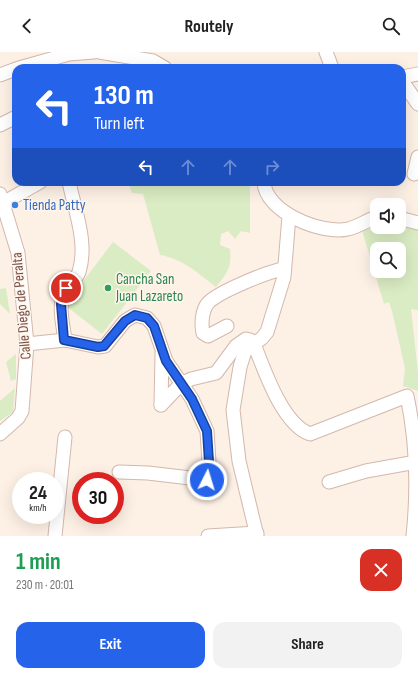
<!DOCTYPE html>
<meta charset="utf-8">
<style>
:root{--surface:#fff;--page:#f2f2f2;--text:#222;--muted:#767676;--accent:#2563eb}
body{margin:0;font-family:"Sofia Sans Condensed",sans-serif;background:var(--page);color:var(--text);height:100vh;display:flex;flex-direction:column;font-size:15px;white-space:nowrap}
*{box-sizing:border-box;margin:0}
p{font-size:13px;color:var(--muted)}
.icon{flex:none;width:22px;height:22px;fill:none;stroke:currentColor;stroke-width:2;stroke-linecap:round;stroke-linejoin:round}
.map{position:relative;height:484px;overflow:hidden}
.side{display:flex;flex-direction:column;background:var(--surface);flex:1}
.side>*{flex:none}
.top-card{position:absolute;left:12px;top:12px;width:394px;height:122px;border-radius:12px;box-shadow:0 4px 16px #0002;background:#2563eb;color:#fff;overflow:hidden}
.tools{position:absolute;left:370px;top:146px;display:grid;gap:8px}
.tools a{display:grid;place-items:center;width:36px;height:36px;border-radius:8px;background:var(--surface);box-shadow:0 4px 16px #0002;font-size:20px}
.speed{position:absolute;left:12px;top:420px;display:flex;gap:8px;font-size:20px;font-weight:700;text-align:center}
.speed>*{display:grid;place-content:center;width:52px;height:52px;border-radius:50%;background:var(--surface);box-shadow:0 4px 16px #0002;line-height:1}
.speed small{font-size:10px;font-weight:400}
.speed .limit{border:6px solid #d22;background:#fff;color:#111}
.pin{position:absolute;display:grid;place-items:center;width:34px;height:34px;color:#fff;margin:-17px;border:2px solid #fff;border-radius:50%;box-shadow:0 1px 4px #0007}
.me{position:absolute;width:44px;margin:-22px;rotate:5deg;stroke-linejoin:round;filter:drop-shadow(0 0 3px #0008)}
.turn{display:flex;align-items:center;gap:14px;height:84px;padding:0 16px;font-size:18px}
.turn .icon{width:52px;height:52px;stroke-width:2.5}
.turn b{display:block;font-size:28px;line-height:34px}
.lanes{display:flex;align-items:center;height:38px;padding:0 16px;background:#0003;justify-content:center;gap:20px;direction:ltr}
.lanes .off{opacity:.35}
.round{display:grid;place-items:center;flex:none;width:42px;height:42px;border-radius:12px;background:var(--page)}
.overview{display:flex;align-items:center;justify-content:space-between;height:68px;padding:0 16px}
h1{font-size:24px;font-weight:700;line-height:30px;color:#1e9e55}
.button{display:flex;gap:8px;margin-top:auto;padding:8px 16px}
.button a{flex:1;height:46px;border-radius:12px;background:var(--accent);color:#fff;font-size:16px;font-weight:700;line-height:46px;text-align:center}
.button a+a{background:var(--page);color:var(--text)}
header{display:flex;justify-content:space-between;align-items:center;height:52px;padding:0 16px;background:var(--surface);font-size:18px;font-weight:700}
.map>svg:first-child{display:block}
.green{fill:#daecc3;fill-rule:evenodd}
.lines{fill:none;stroke-linecap:round;stroke-linejoin:round}
.minor-casing{stroke:#d2b8ad;stroke-width:15}
.minor{stroke:#fff;stroke-width:13}
.route-casing{stroke:#184099;stroke-width:10}
.route{stroke:#2563eb;stroke-width:7}
.shop-dot{fill:#3f7fe0;stroke:#fff5ec;stroke-width:1.5}
.leisure-dot{fill:#2e9e5b;stroke:#fff5ec;stroke-width:1.5}
.labels{text-anchor:middle;stroke-width:3;stroke-linejoin:round;paint-order:stroke}
.shop-label{font-size:15px;fill:#366cbe;stroke:#fff5ec;text-anchor:start}
.leisure-label{font-size:15px;fill:#27864d;stroke:#fff5ec;text-anchor:start}
.street-label{font-size:15px;fill:#785249;stroke:#fff5ec}
</style>
<header><svg class="icon" aria-label="back" viewBox="0 0 24 24"><path d="M15 5l-7 7 7 7"/></svg>Routely<svg class="icon" aria-label="search" viewBox="0 0 24 24"><circle cx="10" cy="10" r="6"/><path d="M15 15l6 6"/></svg></header>
<div class="map">
<svg width="418" height="484" viewBox="0 0 418 484">
<rect width="100%" height="100%" fill="#fdf0e5"/>
<g class="green">
<path d="M128,130H250V181L241,179L235,187L228,179L221,182L220,193L230,197C232,216 227,221 216,235C198,221 183,207 160,203L143,142L132,141Z"/>
<path d="M377,171V175H399V171L418,177V258L411,257L418,321V339L403,334L405,316L392,259L389,250L384,252L362,178ZM377,197H399V219H377Z"/>
<polygon points="113,190 151,219 102,282 65,253"/>
<polygon points="6,236 10,262 0,252 0,237"/>
<polygon points="16,302 16,327 11,329 6,310"/>
<polygon points="15,336 13,360 0,369 0,349"/>
</g>
<g class="lines">
<g class="minor-casing">
<g id="minor">
<polyline points="99,0 153,9 165,16"/>
<polyline points="326,0 332,16"/>
<polyline points="19,16 69,2 94,0"/>
<polyline points="0,23 16,17"/>
<polyline points="402,25 418,22"/>
<polyline points="402,29 418,52"/>
<polyline points="0,73 16,65"/>
<polyline points="414,122 418,105"/>
<path d="M264,130C265,160 322,183 348,177C358,175 367,168 377,165"/>
<polyline points="0,142 18,201 27,292 22,359 18,366 0,382"/>
<polyline points="3,151 40,130"/>
<polyline points="399,166 418,171"/>
<path d="M227,274L208,284L203,281C201,272 202,258 208,251C218,240 269,219 284,217"/>
<path d="M65,288C63,272 57,252 66,237C69,231 76,228 79,220C88,191 75,159 69,130"/>
<polyline points="27,292 65,288 98,295 105,294 125,269 135,263 147,266 154,274 166,309 192,347 207,379 209,410 207,428 148,421 119,420"/>
<path d="M161,353L181,332L191,327L216,321L236,294L246,287L250,288L254,292C264,317 282,372 310,382L407,344C417,391 418,436 413,484"/>
<polyline points="161,353 162,301"/>
<polyline points="329,430 366,419 416,410"/>
<polyline points="55,484 65,385"/>
<polyline points="208,484 257,481"/>
<polyline points="257,484 239,409 233,358 240,315 245,299 262,286 267,280 284,225 289,164"/>
</g>
</g>
<use href="#minor" class="minor"/>
</g>
<g class="lines">
<g class="route-casing">
<polyline id="route" points="66,236 61,252 64,288 98,295 104,294 125,269 135,263 147,266 154,274 166,309 192,347 207,379 209,410 207,428"/>
</g>
<use href="#route" class="route"/>
</g>
<circle class="shop-dot" cx="15" cy="153" r="4"/>
<circle class="leisure-dot" cx="108" cy="236" r="4"/>
<g class="labels">
<g class="shop-label">
<text x="23" y="158">Tienda Patty</text>
</g>
<g class="leisure-label">
<text x="116" y="232">Cancha San<tspan x="116" dy="17">Juan Lazareto</tspan></text>
</g>
<g class="street-label">
<text transform="translate(21 254) rotate(-95)" y="5">Calle Diego de Peralta</text>
</g>
</g>
</svg>
<div class="tools">
<a><svg class="icon" aria-label="sound" viewBox="0 0 24 24"><path d="M4 9h4l5-4v14l-5-4H4zM17 9q2 3 0 6"/></svg></a>
<a><svg class="icon" aria-label="search" viewBox="0 0 24 24"><circle cx="10" cy="10" r="6"/><path d="M15 15l6 6"/></svg></a>
</div>
<div class="speed"><div>24<small>km/h</small></div><div class="limit">30</div></div>
<div class="pin" style="left:66px;top:236px;background:#d93025"><svg class="icon" aria-label="arrive" viewBox="0 0 24 24"><path d="M6 21V4h12l-3 4 3 4H6"/></svg></div>
<svg class="me" style="left:207px;top:428px" viewBox="-20 -20 40 40"><circle r="17" fill="#2563eb" stroke="#fff" stroke-width="3"/><path d="M0-11L8 9 0 5-8 9z" fill="#fff"/></svg>
<div class="top-card">
<div class="turn"><svg class="icon" aria-label="left" viewBox="0 0 24 24"><path d="M17 20v-9H6M10 6l-5 5 5 5"/></svg><div><b>130 m</b>Turn left</div></div>
<div class="lanes"><svg class="icon" aria-label="left" viewBox="0 0 24 24"><path d="M17 20v-9H6M10 6l-5 5 5 5"/></svg><svg class="icon off" aria-label="ahead" viewBox="0 0 24 24"><path d="M12 20V5M6 11l6-6 6 6"/></svg><svg class="icon off" aria-label="ahead" viewBox="0 0 24 24"><path d="M12 20V5M6 11l6-6 6 6"/></svg><svg class="icon off" aria-label="right" viewBox="0 0 24 24"><path d="M7 20v-9h11M14 6l5 5-5 5"/></svg></div>
</div>
</div>
<section class="side">
<div class="overview"><div><h1>1 min</h1><p>230 m · 20:01</p></div><a class="round" style="background:#d93025;color:#fff"><svg class="icon" aria-label="close" viewBox="0 0 24 24"><path d="M6 6l12 12M18 6L6 18"/></svg></a></div>
<div class="button"><a>Exit</a><a>Share</a></div>
</section>
